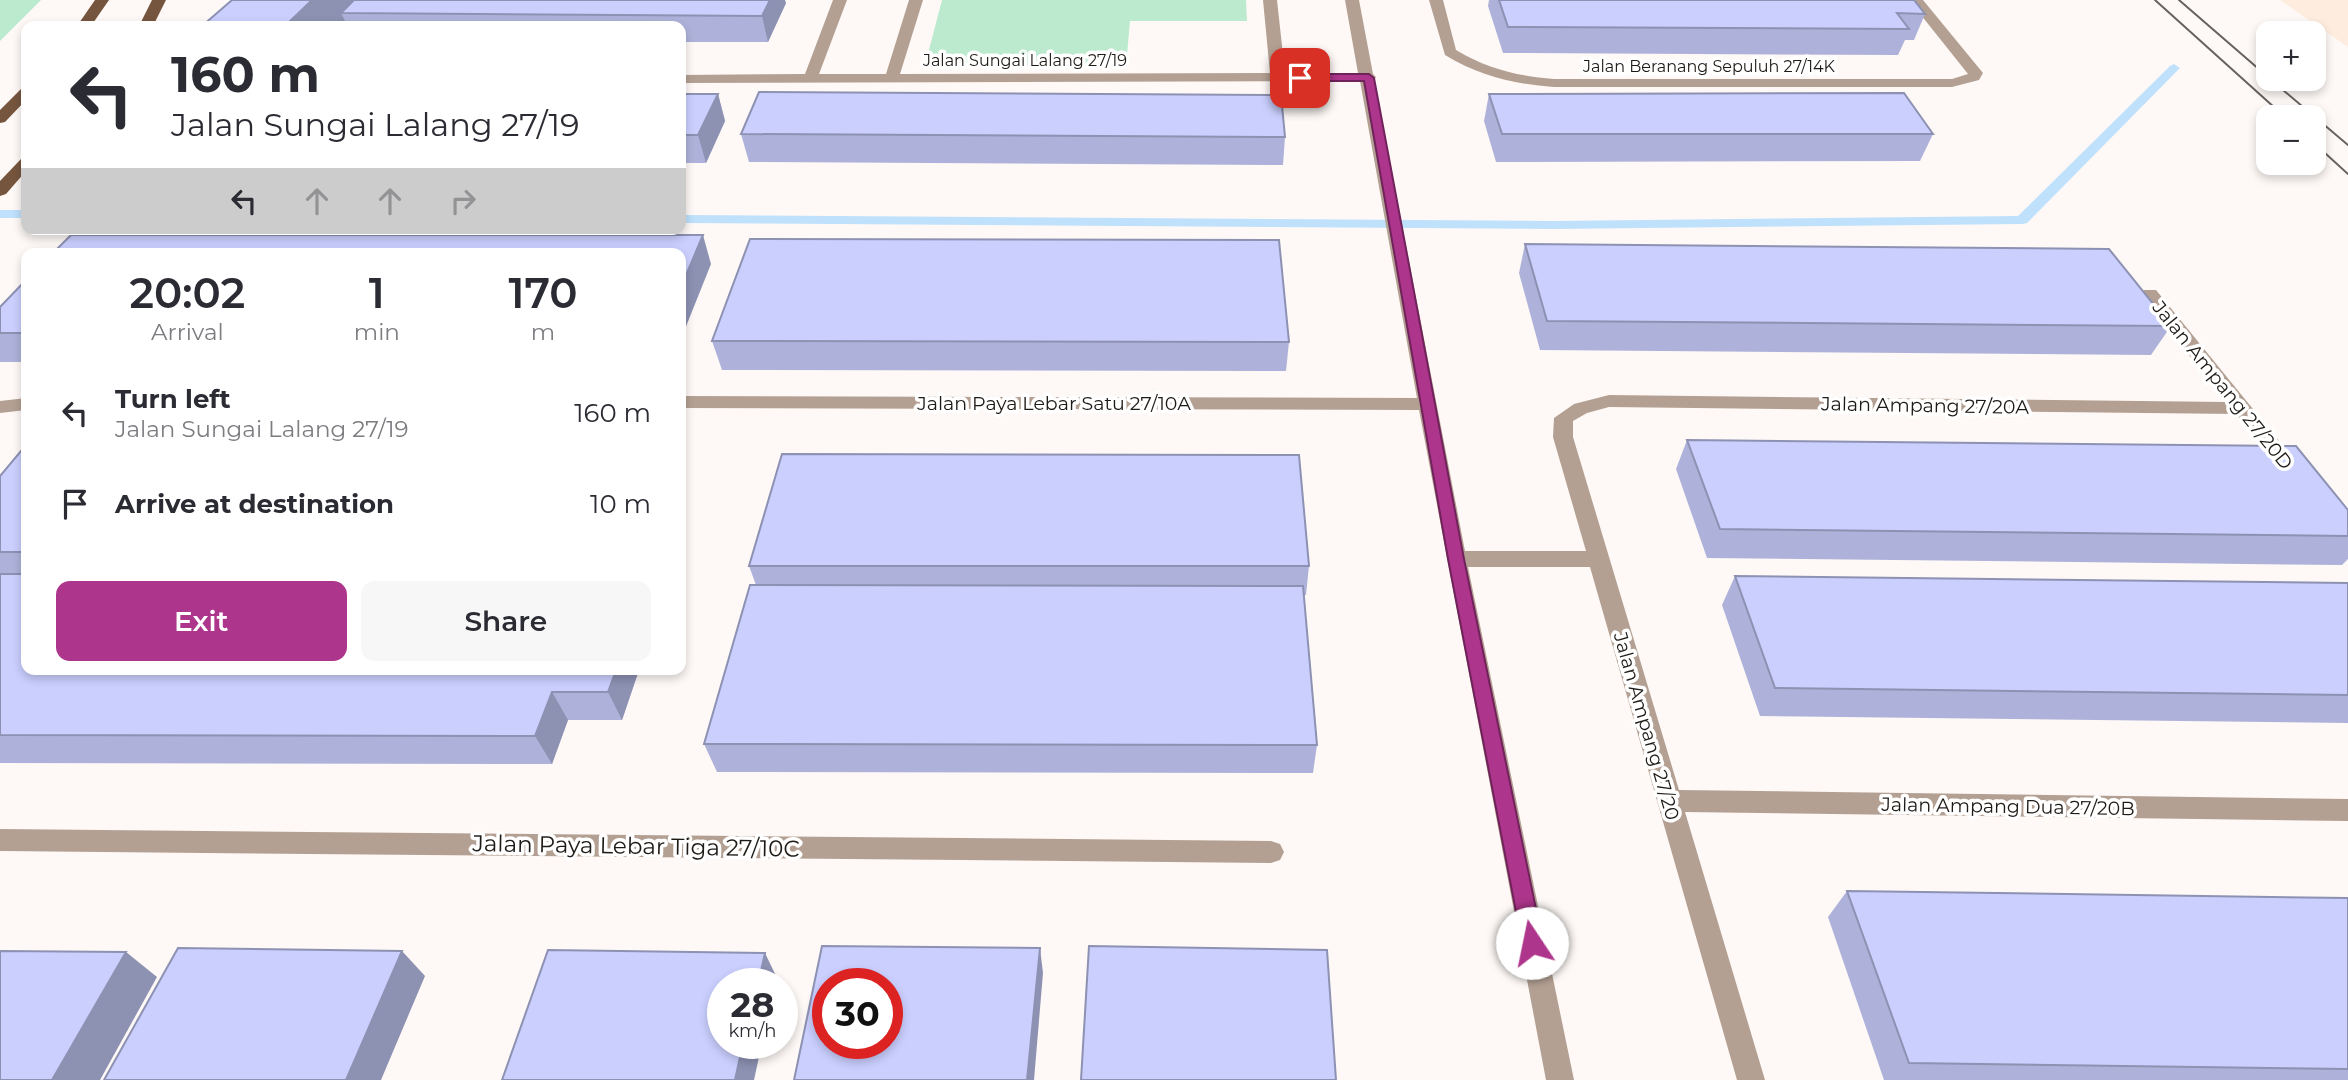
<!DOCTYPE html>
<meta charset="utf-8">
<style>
:root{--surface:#fff;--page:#f7f7f7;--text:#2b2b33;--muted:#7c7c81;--accent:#ad358b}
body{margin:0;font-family:Montserrat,sans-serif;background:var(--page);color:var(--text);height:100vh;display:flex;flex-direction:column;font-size:26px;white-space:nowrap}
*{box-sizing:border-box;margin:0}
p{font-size:23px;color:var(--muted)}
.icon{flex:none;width:38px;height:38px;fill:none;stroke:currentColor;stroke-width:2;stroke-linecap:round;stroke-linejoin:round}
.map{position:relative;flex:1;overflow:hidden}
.panel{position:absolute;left:21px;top:248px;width:665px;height:427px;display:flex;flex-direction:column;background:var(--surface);border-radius:14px;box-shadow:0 4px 10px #0003}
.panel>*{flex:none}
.guide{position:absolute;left:21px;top:21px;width:665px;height:214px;border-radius:14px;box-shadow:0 4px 10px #0003;background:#fff;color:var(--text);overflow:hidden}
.fabs{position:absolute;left:2256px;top:21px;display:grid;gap:14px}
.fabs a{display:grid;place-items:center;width:70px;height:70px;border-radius:14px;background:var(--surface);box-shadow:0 4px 10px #0003;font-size:35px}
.speed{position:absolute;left:707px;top:968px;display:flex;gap:14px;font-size:35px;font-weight:700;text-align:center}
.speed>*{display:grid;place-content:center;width:91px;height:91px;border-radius:50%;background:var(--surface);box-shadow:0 4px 10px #0003;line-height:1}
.speed small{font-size:18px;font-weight:400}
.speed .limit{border:10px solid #d22;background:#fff;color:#111}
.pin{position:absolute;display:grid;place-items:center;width:60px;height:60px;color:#fff;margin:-30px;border-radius:14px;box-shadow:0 4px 10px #0006}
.me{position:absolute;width:77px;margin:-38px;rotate:349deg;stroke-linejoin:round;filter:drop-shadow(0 0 5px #0008)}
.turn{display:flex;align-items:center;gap:24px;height:147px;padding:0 35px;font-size:32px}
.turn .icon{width:91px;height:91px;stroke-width:2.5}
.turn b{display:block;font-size:49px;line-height:60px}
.lanes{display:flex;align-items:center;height:66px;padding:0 35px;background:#0003;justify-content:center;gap:35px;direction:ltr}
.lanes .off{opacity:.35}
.eta{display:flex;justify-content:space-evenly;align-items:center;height:119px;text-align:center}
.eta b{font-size:42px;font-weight:600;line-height:49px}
.primary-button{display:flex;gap:14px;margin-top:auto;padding:14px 35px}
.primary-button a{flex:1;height:80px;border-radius:14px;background:var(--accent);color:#fff;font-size:28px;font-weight:600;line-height:80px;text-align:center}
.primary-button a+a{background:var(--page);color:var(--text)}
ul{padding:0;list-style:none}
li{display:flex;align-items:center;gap:21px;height:91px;padding:0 35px}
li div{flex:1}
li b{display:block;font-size:26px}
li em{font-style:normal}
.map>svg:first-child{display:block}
.built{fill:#feecde}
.green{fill:#bceace}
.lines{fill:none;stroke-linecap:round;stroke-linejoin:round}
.stream{fill:#bfe1fc;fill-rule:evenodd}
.street{fill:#b3a093;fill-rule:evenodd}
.primary{fill:#76553e;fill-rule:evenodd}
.tram{stroke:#67625f;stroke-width:2}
.wall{fill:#aeb2da}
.shaded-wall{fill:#8d91b2}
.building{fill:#cacffe;stroke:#8d91b2;stroke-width:2;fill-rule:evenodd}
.route{fill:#ad358b;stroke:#70225a;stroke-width:2}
.labels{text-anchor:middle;stroke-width:7;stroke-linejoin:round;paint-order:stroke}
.far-street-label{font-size:16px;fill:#1e1a16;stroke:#fff}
.street-label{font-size:19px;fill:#1e1a16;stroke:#fff}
.near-street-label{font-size:23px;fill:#1e1a16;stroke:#fff}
</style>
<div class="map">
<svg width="2348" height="1080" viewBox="0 0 2348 1080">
<rect width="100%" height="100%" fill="#fef9f6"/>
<polygon class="built" points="2280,0 2348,0 2348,47"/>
<g class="green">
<polygon points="0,0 41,0 0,41"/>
<polygon points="942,0 1246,0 1247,21 1130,21 1126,66 925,65"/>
</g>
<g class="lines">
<g class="stream">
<polygon points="2174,64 2180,68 2178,70 2027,223 2022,224 1553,229 681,223 681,215 1553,221 2018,216 2170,66"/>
<rect x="0" y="210" width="26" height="8"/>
</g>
<g class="street">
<polygon points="833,0 847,0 819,74 886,74 909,0 923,0 900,74 1270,73 1263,0 1277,0 1285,73 1358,73 1345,0 1359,0 1373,74 1376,77 1374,80 1465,551 1586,551 1553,437 1554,418 1574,404 1609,395 2226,402 2141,294 2144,290 2156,290 2297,463 2300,468 2297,473 2283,473 2236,414 1609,407 1587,413 1573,421 1573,437 1679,790 2348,799 2348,821 1685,812 1765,1080 1737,1080 1590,567 1468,567 1574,1080 1546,1080 1419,410 681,408 681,396 1417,398 1360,81 681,83 681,75 805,74"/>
<path d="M1429,0H1443L1456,50C1488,69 1517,76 1554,79H1952L1968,74L1909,0H1923L1983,73L1979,80L1952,87H1554C1513,84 1480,76 1445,55Z"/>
<polygon points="26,398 26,410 0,413 0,401"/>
<polygon points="0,829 1271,841 1280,844 1284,852 1280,860 1271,863 0,851"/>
</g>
<g class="primary">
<polygon points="95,0 109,0 91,26 77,26"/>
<polygon points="152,0 166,0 153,26 139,26"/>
<polygon points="26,88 26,100 5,122 0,123 0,110 21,89"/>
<polygon points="26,157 26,171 6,194 0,196 0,181 21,159"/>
</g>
<g class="tram">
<polyline points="2155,0 2285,117"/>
<polyline points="2179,0 2268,77"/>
<polyline points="2270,79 2348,145"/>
<polyline points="2314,143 2348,174"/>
</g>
</g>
<g class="wall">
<polygon points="232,0 786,3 768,42 681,42 681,26 347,26 345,21 339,26 202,26"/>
<polygon points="1489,0 1914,0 1925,14 1914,40 1905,40 1898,55 1503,53 1488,6"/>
<polygon points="681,94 718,94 725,121 706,163 681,163"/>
<polygon points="1489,94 1933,134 1920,161 1496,162 1484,121"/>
<polygon points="741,134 1285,137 1283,165 749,162"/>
<polygon points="1525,244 2171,326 2151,355 1540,350 1519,273"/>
<polygon points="26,280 26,362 0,362 0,307"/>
<polygon points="712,341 1289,342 1286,371 722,370"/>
<polygon points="1687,440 2348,510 2348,559 2342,565 1707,558 1676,469"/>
<polygon points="26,445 26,670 639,670 622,720 568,720 552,764 0,763 0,476"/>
<polygon points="749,566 1309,566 1306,595 1304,595 1317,745 1313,773 717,772 704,744 756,585"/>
<polygon points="1735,576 2348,583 2348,723 1760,716 1722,605"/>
<polygon points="1847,891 2348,898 2348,1080 1884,1080 1828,917"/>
</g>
<g class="shaded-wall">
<polygon points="312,0 365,0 341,13 345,21 339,26 285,26"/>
<polygon points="770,0 785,0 786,3 768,42 762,16"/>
<polygon points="718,94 725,121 706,163 698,135"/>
<polygon points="703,235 711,264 681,339 681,287"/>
<polygon points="616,670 639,670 622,720 608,692"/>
<polygon points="552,692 568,720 552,764 535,736"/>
<polygon points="1040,948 1043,973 1034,1080 1027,1080"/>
<polygon points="402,951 425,976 381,1080 346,1080"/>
<polygon points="126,952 157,977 100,1080 52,1080"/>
<polygon points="765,953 777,978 776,984 758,984"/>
<polygon points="743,1043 762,1043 754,1080 735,1080"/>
</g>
<g class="building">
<polygon points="232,0 312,0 285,26 202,26"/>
<polygon points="354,0 770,0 762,16 341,13"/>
<polygon points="1499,0 1914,0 1925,14 1897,13 1909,29 1508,27"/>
<polygon points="759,92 1281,95 1285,137 741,134"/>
<polygon points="1904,93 1933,134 1502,134 1489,94"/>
<polygon points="681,94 718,94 698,135 681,135"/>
<polygon points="71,235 703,235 681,287 681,254 52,254"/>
<polygon points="750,239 1279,240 1289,342 712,341"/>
<polygon points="1525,244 2109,249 2171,326 1547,321"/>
<polygon points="26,280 26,333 0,333 0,307"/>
<polygon points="1687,440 2296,446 2348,510 2348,536 1720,529"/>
<polygon points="26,445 26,552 0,552 0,476"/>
<polygon points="782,454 1299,455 1309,566 749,566"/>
<polygon points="0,574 26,574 26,670 616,670 608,692 552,692 535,736 0,735"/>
<polygon points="1735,576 2348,583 2348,695 1775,688"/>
<polygon points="750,585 1303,586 1317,745 704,744"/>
<polygon points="1847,891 2348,898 2348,1069 1909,1063"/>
<path d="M822,946L1040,948L1027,1080H794ZM828,984H887V1043H828Z"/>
<polygon points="1089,946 1327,950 1336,1080 1081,1080"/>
<polygon points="178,948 402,951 346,1080 104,1080"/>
<polygon points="548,950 765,953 758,984 723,984 723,1043 743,1043 735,1080 502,1080"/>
<polygon points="0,951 126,952 52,1080 0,1080"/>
</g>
<polygon class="route" points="1369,74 1374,78 1464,559 1543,943 1540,949 1532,952 1525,949 1522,943 1448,559 1364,81 1300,81 1295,78 1300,74"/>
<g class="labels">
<g class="far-street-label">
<text x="1025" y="66">Jalan Sungai Lalang 27/19</text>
<text x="1709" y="72">Jalan Beranang Sepuluh 27/14K</text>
</g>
<g class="street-label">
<text transform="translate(2223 385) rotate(51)" y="7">Jalan Ampang 27/20D</text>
<text x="1054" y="410">Jalan Paya Lebar Satu 27/10A</text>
<text transform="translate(1925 405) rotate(1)" y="7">Jalan Ampang 27/20A</text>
<text transform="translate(1647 726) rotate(74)" y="7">Jalan Ampang 27/20</text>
<text transform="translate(2008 806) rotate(1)" y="7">Jalan Ampang Dua 27/20B</text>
</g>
<g class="near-street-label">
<text transform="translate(636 846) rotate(1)" y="8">Jalan Paya Lebar Tiga 27/10C</text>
</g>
</g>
</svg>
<div class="fabs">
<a>+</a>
<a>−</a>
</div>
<div class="speed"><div>28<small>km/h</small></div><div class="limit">30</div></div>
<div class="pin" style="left:1300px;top:78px;background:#d93025"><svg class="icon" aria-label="arrive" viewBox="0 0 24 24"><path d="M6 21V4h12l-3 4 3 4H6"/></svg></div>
<svg class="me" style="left:1532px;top:943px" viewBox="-20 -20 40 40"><circle r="19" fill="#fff"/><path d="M0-13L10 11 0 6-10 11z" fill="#ad358b"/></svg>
<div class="guide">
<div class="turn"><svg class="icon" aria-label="left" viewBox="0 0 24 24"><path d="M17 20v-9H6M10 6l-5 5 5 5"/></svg><div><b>160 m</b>Jalan Sungai Lalang 27/19</div></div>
<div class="lanes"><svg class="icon" aria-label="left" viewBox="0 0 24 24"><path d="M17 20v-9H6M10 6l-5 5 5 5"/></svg><svg class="icon off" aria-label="ahead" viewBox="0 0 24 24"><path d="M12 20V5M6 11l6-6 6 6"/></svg><svg class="icon off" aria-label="ahead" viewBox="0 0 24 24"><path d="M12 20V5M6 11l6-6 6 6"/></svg><svg class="icon off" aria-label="right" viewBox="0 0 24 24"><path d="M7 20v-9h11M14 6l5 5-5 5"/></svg></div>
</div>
<section class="panel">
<div class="eta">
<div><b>20:02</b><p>Arrival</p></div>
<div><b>1</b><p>min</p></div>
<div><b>170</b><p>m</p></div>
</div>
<ul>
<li><svg class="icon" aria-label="left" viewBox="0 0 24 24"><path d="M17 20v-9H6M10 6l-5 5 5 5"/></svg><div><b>Turn left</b><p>Jalan Sungai Lalang 27/19</p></div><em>160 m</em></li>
<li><svg class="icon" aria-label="arrive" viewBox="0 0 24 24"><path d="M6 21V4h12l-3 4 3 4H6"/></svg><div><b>Arrive at destination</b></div><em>10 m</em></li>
</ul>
<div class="primary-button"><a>Exit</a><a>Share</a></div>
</section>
</div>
